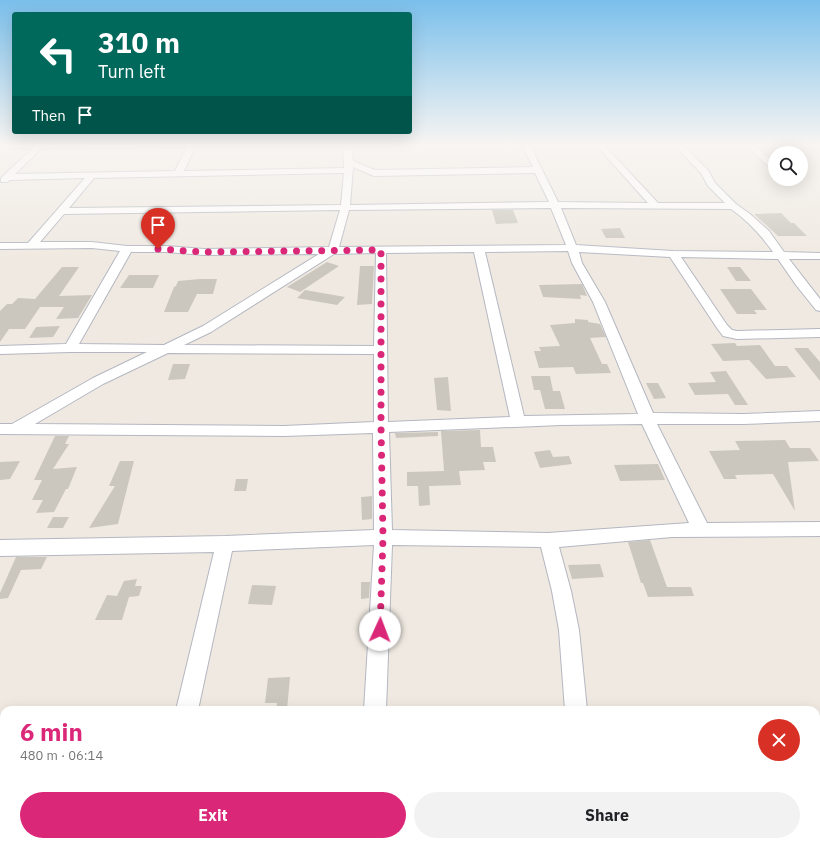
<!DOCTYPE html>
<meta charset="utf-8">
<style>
:root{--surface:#fff;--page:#f2f2f2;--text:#202124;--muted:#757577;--accent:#db2777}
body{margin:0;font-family:"IBM Plex Sans",sans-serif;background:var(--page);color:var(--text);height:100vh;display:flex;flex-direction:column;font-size:15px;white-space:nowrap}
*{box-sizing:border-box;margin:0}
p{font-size:13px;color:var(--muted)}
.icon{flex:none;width:22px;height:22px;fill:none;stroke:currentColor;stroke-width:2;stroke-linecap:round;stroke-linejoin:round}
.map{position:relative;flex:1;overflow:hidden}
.drawer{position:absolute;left:0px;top:706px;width:820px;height:140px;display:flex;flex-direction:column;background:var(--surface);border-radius:12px 12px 0 0;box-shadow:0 4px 16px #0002}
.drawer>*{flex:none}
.hud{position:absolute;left:12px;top:12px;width:400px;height:122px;border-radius:4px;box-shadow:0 4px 16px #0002;background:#00695c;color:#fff;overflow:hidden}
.controls{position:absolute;left:768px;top:146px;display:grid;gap:8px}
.controls a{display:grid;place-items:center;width:40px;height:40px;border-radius:50%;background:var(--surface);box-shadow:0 4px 16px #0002;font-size:20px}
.pin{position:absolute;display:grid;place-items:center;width:34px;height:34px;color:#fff;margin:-41px -17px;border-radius:50% 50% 50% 0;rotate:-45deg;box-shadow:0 0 4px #0007}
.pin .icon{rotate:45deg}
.me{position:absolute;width:44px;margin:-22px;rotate:2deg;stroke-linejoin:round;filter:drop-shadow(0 0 3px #0008)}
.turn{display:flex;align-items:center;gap:14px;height:84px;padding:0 20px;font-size:18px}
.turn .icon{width:52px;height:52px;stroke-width:2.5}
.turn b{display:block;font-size:28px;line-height:34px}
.then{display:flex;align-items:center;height:38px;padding:0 20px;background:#0003;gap:8px;font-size:15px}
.round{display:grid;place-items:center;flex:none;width:42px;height:42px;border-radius:21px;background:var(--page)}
.head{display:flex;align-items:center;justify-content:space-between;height:68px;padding:0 20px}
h1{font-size:24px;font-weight:800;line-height:30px;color:var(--accent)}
.cta{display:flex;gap:8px;margin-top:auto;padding:8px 20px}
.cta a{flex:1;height:46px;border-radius:24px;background:var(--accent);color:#fff;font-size:16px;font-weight:800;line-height:46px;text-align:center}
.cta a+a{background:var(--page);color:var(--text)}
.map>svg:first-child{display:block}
.building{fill:#cbc7bf}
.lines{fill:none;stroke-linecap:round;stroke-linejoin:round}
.minor-casing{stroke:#b4b7c1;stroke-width:2}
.minor{fill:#fff;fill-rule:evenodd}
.route{stroke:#db2777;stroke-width:7;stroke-dasharray:0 12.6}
</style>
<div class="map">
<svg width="820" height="846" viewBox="0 0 820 846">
<rect width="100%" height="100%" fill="#efe9e1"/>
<g class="building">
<polygon points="492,210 513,210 518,223 496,224"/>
<polygon points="781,213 791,223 794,223 807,236 778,236 754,214"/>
<polygon points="620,228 625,238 606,238 601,229"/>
<polygon points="327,262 339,266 300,292 287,287"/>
<polygon points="360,266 374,266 372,304 357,305"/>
<polygon points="62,267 79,267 59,296 92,295 78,318 56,319 64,307 40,307 25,329 9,329 0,342 0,311 7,304 12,304 18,298 35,299"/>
<polygon points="727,267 740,267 751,281 736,281"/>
<polygon points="129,275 159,275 153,288 120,288"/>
<polygon points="200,279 217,279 213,294 197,294 188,312 164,312 174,287 176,286 178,281"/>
<polygon points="582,284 587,296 580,295 581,299 543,297 539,285"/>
<polygon points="720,289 751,289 767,310 754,310 757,314 737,314"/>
<polygon points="305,290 345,297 337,305 297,298"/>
<polygon points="575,319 588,320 588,322 600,324 606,337 590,338 602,364 607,364 611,373 576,374 573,367 539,368 534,351 541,351 539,347 560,346 550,325 575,323"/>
<polygon points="60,326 53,337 29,338 36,327"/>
<polygon points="735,343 737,346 760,345 775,366 787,366 796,377 766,379 749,360 723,361 711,344"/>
<polygon points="794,348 808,348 820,362 820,381"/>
<polygon points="173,364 190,364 185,379 168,380"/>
<polygon points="726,371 748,405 735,405 728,394 695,395 688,383 716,382 710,372"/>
<polygon points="531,376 550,376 553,391 560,391 565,409 545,409 540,390 534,390"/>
<polygon points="448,377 451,411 437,410 434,378"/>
<polygon points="646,383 658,383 666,398 654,399"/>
<polygon points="480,430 481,447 493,447 496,462 483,462 485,470 459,471 461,485 429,486 430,505 419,506 418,486 407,486 407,472 444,471 441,431"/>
<polygon points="438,432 438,436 396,438 395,433"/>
<polygon points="55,436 69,436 65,444 69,444 53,469 77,467 68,489 66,489 54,512 36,513 43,500 32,500 42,480 34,480"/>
<polygon points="785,440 790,448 810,448 819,461 788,462 795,511 773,474 735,475 737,479 724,479 709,451 740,450 735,441"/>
<polygon points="550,450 553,457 569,456 572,464 540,468 534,452"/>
<polygon points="20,461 10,479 0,480 0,462"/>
<polygon points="120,461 134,461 118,524 89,528 115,486 109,486"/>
<polygon points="658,464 665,480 620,481 614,465"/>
<polygon points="236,479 248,479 246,491 234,491"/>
<polygon points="372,496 372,519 362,520 361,497"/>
<polygon points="53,517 69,517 63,528 47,528"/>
<polygon points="650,540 667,587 691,587 694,596 648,597 643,583 641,583 628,542"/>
<polygon points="16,557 47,557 41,569 21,570 8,598 0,599 0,593"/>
<polygon points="600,564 604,577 572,579 568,565"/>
<polygon points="137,579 135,586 142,586 139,596 129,597 122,620 95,620 107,595 117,596 124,581"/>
<polygon points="361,582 370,582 369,598 361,599"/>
<polygon points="252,585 276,586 272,605 248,604"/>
<polygon points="290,677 287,710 276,710 277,703 265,703 268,678"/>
</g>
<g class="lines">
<g class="minor-casing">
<g id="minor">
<path d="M0,145H199L195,147L184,171L344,168L343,145H351L353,161L375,170L533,167L522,145H530L558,202L648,203L596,145H604L658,203H725L708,186L701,173L674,145H682L708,170L715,183L736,204L750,214L769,231L784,252L820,253V259H789L820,299V311L816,310L796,285L778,259L681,257L727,325L732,330L737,331L820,329V337L737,339L723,336L717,328L670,257L579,252L582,263L605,302L653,413L744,414L820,411V421L744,424H657L707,523L820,522V536L672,537L559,547L571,591L579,630L587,710H565L559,630L552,591L541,547L392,545L386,710H364L374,545L232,551L198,710H176L214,552L0,556V540L225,536L374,530L373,433L284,436L0,434V424H12L93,378L147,352H70L0,354V346L66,344L120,251L92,248L0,249V243H28L85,178L10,180L7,182H1V178L33,148H0ZM187,147L175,171L15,174L42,148ZM353,167L374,176L535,173L549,202L350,205ZM344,173L341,205L69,208L94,178ZM551,208L566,245L339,247L349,210ZM561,208L731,209C748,221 761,235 773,252L673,251L576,245ZM340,210L329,247L204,249L166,246H127L92,242H40L64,214ZM568,251L572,263L593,302L638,414L524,416L485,252ZM131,252H166L204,255L319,254L203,326L164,345L79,344ZM474,252L510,417L388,422L386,253ZM376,253L374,346L184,345L211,332L334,254ZM168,353L374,354V422L284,426L35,424L103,384ZM642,424L689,523L548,533L392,530L389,432L561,425Z"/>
<polygon points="746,145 754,145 775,163 775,171 772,170"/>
<polygon points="144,842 170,842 169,846 143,846"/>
<rect x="356" y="842" width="26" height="4"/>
<polygon points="595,842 621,842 623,846 597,846"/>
</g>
</g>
<use href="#minor" class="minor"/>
</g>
<linearGradient id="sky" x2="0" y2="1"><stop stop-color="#7abfeb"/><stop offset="0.55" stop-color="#f8f5f2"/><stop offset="1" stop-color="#f8f5f2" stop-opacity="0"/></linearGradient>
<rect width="820" height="263" fill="url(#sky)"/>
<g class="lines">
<polyline class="route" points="158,249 204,252 381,250 381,426 383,537 380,630"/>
</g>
</svg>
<div class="controls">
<a><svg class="icon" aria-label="search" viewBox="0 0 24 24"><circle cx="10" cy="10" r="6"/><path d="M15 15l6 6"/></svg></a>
</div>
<div class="pin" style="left:158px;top:249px;background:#d93025"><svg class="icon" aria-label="arrive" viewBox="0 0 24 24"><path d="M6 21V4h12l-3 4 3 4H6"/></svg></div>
<svg class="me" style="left:380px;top:630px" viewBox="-20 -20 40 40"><circle r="19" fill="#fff"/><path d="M0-13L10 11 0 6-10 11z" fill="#db2777"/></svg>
<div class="hud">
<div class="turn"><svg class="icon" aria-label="left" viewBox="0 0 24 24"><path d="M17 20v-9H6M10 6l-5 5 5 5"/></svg><div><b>310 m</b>Turn left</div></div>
<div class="then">Then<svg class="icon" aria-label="arrive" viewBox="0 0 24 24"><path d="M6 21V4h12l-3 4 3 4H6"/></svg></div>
</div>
<section class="drawer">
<div class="head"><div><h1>6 min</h1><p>480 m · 06:14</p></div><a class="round" style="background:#d93025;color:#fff"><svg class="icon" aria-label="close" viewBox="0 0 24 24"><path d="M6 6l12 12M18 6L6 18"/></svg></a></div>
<div class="cta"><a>Exit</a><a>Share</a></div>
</section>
</div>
